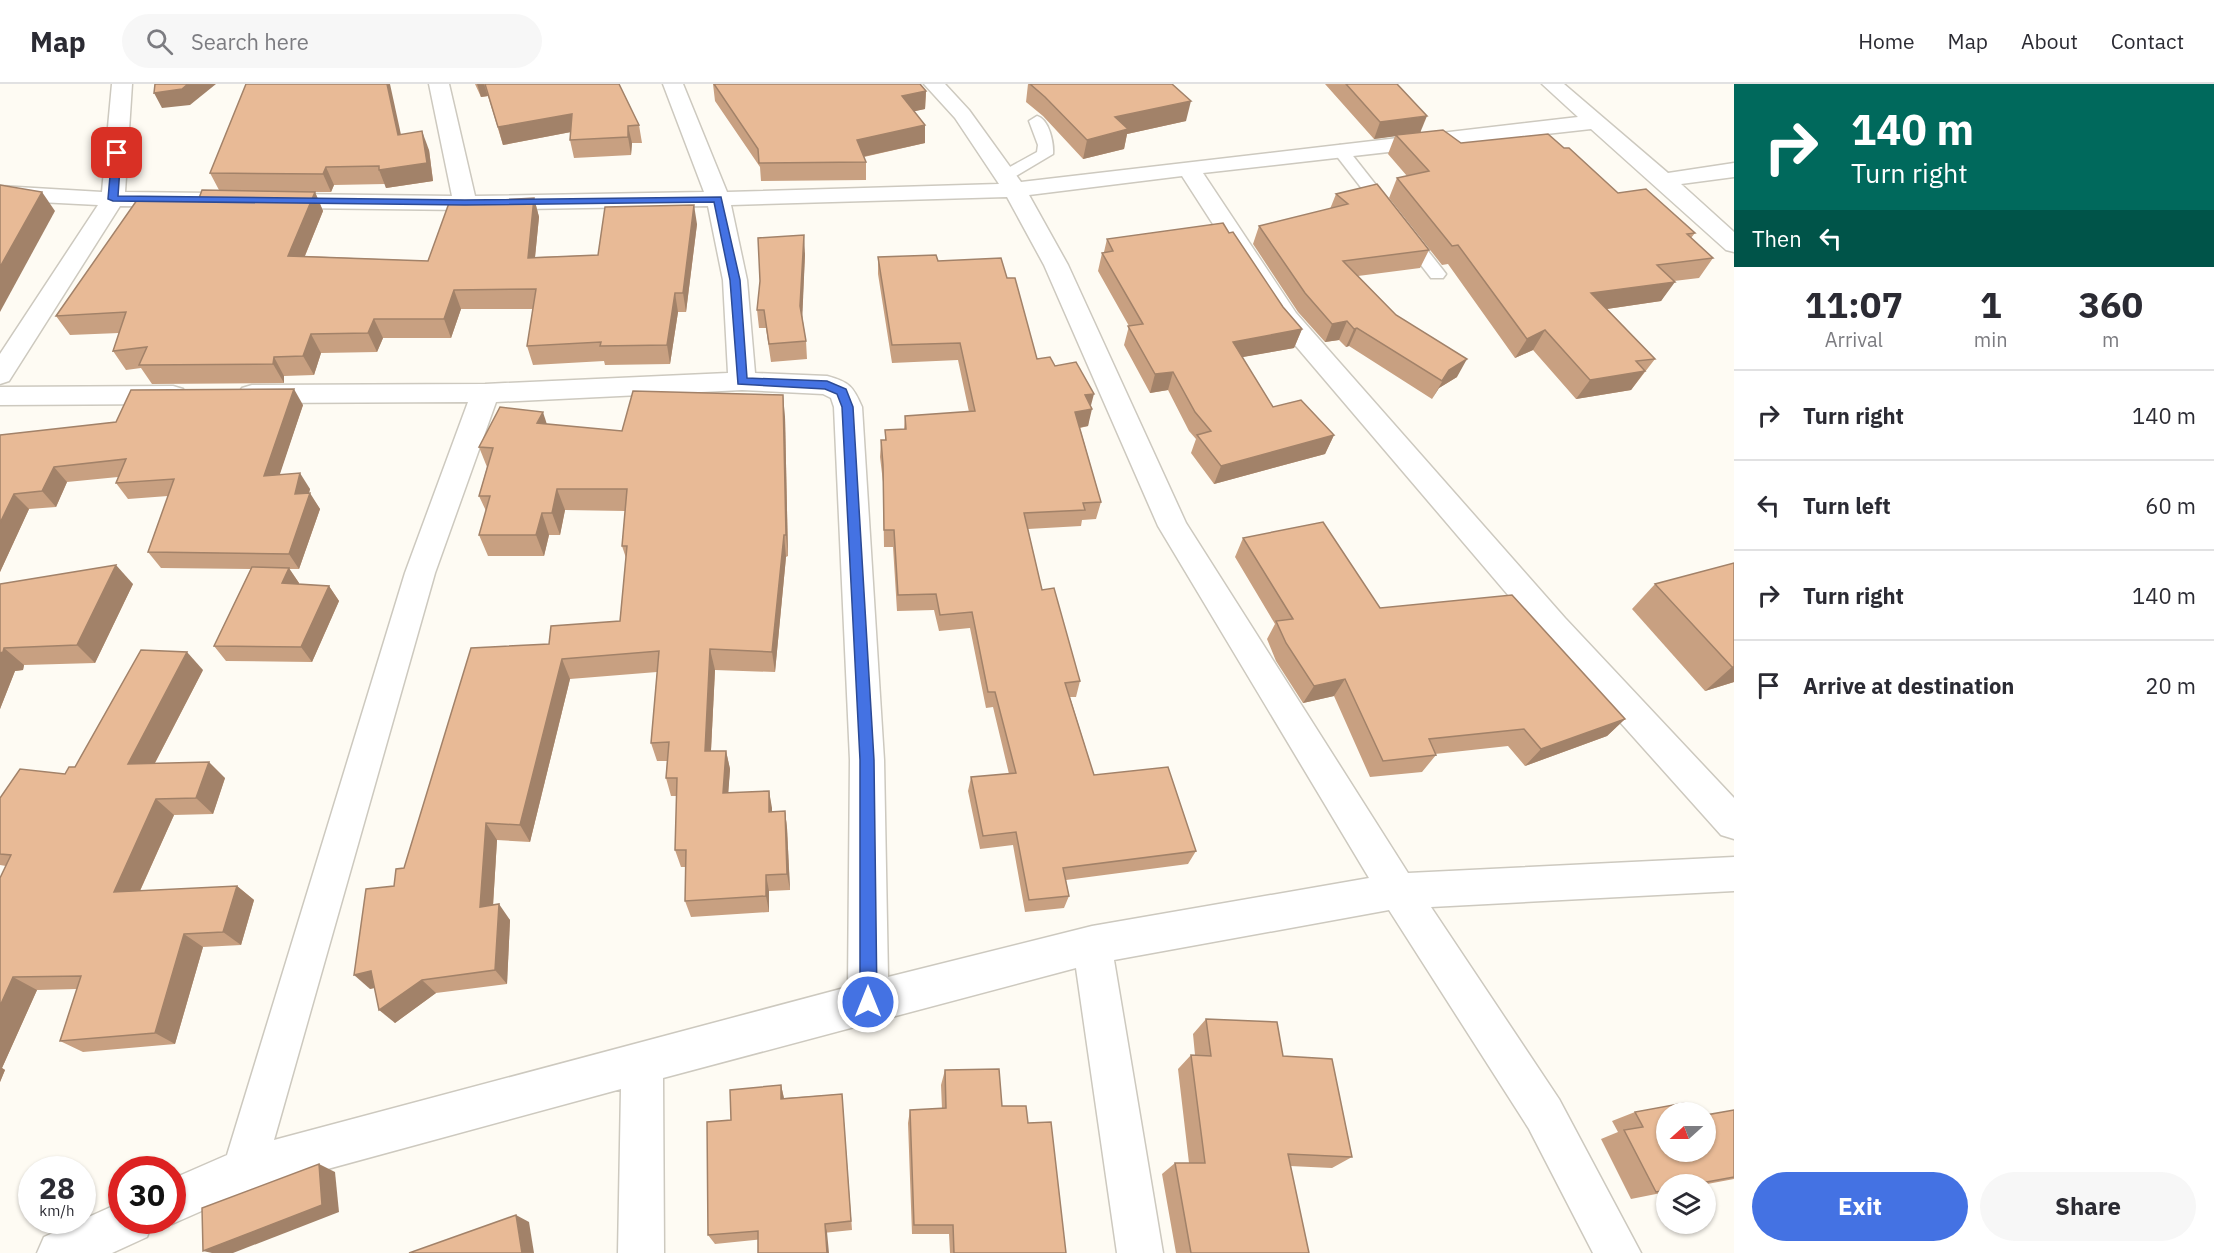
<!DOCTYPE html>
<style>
:root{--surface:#fff;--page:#f7f7f7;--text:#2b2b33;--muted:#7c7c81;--line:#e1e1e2;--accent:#4472e3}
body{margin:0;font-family:"IBM Plex Sans",sans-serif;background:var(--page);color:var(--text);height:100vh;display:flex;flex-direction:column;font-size:22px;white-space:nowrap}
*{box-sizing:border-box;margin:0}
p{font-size:20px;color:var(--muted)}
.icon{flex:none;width:33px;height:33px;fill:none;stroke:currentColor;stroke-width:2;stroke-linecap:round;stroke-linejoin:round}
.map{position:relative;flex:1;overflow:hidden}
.sheet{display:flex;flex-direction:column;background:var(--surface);width:480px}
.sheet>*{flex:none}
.top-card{background:#00695c;color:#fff;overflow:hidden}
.needle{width:39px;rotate:249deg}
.tools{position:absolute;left:1656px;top:1018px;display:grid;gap:12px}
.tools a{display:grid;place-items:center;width:60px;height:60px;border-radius:50%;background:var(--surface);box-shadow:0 2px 4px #0004;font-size:30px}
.speed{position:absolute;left:18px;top:1072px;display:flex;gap:12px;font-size:30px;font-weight:700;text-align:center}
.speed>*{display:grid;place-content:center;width:78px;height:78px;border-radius:50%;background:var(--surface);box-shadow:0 2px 4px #0004;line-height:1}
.speed small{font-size:15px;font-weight:400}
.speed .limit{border:9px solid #d22;background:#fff;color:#111}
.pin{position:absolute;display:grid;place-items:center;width:51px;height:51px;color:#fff;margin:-26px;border-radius:12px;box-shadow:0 3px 9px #0006}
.me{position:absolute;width:66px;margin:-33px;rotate:0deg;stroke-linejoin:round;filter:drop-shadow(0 0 4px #0008)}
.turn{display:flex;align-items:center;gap:21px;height:126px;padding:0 18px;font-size:27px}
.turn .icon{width:78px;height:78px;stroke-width:2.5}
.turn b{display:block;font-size:42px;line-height:51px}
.then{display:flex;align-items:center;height:57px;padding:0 18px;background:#0003;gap:12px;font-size:22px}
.eta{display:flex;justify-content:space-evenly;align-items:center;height:102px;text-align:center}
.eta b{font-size:36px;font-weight:700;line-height:42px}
.cta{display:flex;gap:12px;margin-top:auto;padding:12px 18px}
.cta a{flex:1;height:69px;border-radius:36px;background:var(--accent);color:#fff;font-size:24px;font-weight:700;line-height:69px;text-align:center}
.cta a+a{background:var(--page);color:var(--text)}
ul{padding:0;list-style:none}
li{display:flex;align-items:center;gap:18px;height:90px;padding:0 18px;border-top:2px solid var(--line)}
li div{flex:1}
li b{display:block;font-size:22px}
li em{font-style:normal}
header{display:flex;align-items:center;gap:36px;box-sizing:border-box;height:84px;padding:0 30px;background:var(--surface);border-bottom:2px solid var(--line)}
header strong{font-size:28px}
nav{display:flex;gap:33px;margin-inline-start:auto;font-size:21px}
.search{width:420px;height:54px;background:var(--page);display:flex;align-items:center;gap:15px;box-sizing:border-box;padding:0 21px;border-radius:33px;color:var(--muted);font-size:22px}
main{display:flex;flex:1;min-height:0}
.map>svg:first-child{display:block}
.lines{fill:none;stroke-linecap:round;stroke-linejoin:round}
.service-casing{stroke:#cdc9bf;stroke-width:3}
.minor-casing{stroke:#cdc9bf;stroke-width:3}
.service{fill:#fff;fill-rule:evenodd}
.minor{fill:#fff;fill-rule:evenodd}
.wall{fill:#c8a081}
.shaded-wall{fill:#a28269}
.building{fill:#e8ba96;stroke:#a28269;stroke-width:1.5}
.route{fill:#4472e3;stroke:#2c4a94;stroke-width:1.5}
</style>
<header>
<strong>Map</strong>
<div class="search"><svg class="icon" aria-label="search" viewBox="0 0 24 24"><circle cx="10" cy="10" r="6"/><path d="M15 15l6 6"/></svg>Search here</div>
<nav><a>Home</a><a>Map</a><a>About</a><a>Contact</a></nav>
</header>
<main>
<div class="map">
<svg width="1734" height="1169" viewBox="0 0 1734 1169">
<rect width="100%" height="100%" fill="#fefbf3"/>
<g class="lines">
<g class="service-casing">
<g id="service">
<path d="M1037,32C1049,35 1054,59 1053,70L1011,95H999L997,92L999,89L1037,68L1038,61L1029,37Z"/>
<polygon points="1340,61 1346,63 1443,186 1446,190 1443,194 1431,194 1332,66"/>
</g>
</g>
<g class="minor-casing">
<g id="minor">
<path d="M112,0H132L125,108L452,112L429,0H449L475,112L704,108L663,0H683L727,108L999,100L955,34L924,0H945L969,26L1021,98L1578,33L1542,0H1564L1668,89L1734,79V93L1681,100L1734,148V168L1726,166L1591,45L1203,89L1296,229L1565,534L1734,714V755L1721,751L1543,552L1278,241L1182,92L1029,111L1068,181L1186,439L1408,789L1734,773V807L1431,823L1559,1015L1641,1169H1593L1529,1045L1389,826L1114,876L1163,1169H1117L1076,884L663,994L664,1169H618L621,1005L247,1107L172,1140L164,1137H172V1095L227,1071L405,489L468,318L252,319L242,316L238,310L242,304L252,301L485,300L728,289L723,196L708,122L465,126L120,122L9,297L0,300V270L98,121L0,116V102L102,108ZM1007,113L1044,181L1158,442L1369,794L1092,842L888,893L884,676L862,323C853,302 849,298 827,292L755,289L747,196L731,121ZM742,306L823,310L831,314L834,323L850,676L848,903L274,1056L435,489L496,318Z"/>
<polygon points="173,302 183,305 187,311 183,317 173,320 0,321 0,303"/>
<polygon points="122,1118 122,1137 153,1137 147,1153 112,1169 37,1169 44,1153"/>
</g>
</g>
<use href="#service" class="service"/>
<use href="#minor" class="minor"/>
</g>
<g class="wall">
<polygon points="475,0 619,0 639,41 642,59 632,59 631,71 574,74 570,56 571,48 503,61 488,12 481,13"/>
<polygon points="713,0 926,7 925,25 914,27 925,59 864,73 866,78 866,96 761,97 760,83 715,17"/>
<polygon points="1028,0 1172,0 1186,37 1127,50 1124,65 1083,75 1043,32 1026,18"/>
<polygon points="1325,0 1397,0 1421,48 1461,59 1564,64 1618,109 1695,149 1691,154 1713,174 1699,194 1674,197 1661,217 1607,225 1655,275 1631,306 1576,315 1533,266 1515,274 1448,180 1442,181 1389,114 1397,94 1407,92 1388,70 1395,52 1374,55"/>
<polygon points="401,51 429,66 433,97 386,104 385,100 334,101 331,108 315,108 323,127 305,172 428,177 534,114 539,133 535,173 598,171 697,140 686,228 678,228 670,280 605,281 604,277 533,281 527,262 533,225 461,225 451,254 383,254 377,268 321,269 314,291 284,292 284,299 152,300 141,284 126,286 113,267 119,249 70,251 56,232 198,117 219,106 210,89"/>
<polygon points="1336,110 1429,166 1420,184 1358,192 1457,293 1439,304 1432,315 1349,262 1346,263 1339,256 1325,258 1298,228 1253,160 1259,142 1330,125"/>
<polygon points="1229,149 1283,223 1302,245 1294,264 1242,273 1273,323 1334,351 1325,370 1214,400 1191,369 1196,355 1189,347 1168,306 1150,309 1124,261 1129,242 1098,187 1102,169 1104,168 1107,155"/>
<polygon points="805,170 802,231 806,257 807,275 771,278 766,244 759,244 757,226"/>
<polygon points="878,173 938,177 1007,194 1037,275 1055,282 1091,322 1088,342 1080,344 1101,418 1096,435 1082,436 1081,442 1028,445 1042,506 1080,597 1076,613 1070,613 1094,691 1196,767 1188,780 1066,796 1069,812 1064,824 1025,828 1013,761 980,765 968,707 971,693 1009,690 993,623 986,624 970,544 939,547 934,526 897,527 893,463 884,463 883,398 880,373 881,356 885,356 885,346 904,345 905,332 969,328 958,276 892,279 878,190"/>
<polygon points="303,321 279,391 310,405 309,409 320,425 299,485 289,485 299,499 299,500 329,502 339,517 312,578 226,577 214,562 251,485 161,484 148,468 168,412 128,415 116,399 118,393 67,398 56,423 29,425 0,488 0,351"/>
<polygon points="785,333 788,472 786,473 775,588 715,586 711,667 726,667 730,685 728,709 769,707 772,728 785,727 787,744 790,806 769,807 769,828 691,833 685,817 686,783 681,783 675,766 677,712 671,712 666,694 667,677 657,677 651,659 657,588 570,595 530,758 497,756 493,821 510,836 507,900 436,909 395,939 374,904 370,905 394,802 404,784 549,560 620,537 626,474 622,462 625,427 565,426 560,451 549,451 544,472 488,472 479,451 486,427 479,412 487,383 479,363 547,340 622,347"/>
<polygon points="1243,454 1380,524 1625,635 1607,652 1525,682 1508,662 1435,670 1436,671 1422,688 1370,693 1334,612 1303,619 1276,577 1267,555 1275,540 1235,473"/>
<polygon points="1734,479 1734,598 1705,607 1632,525 1655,500"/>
<polygon points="0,500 133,500 95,579 24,581 23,586 15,587 0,625"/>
<polygon points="203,586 155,679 225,694 213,730 174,731 140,807 237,802 254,816 241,861 203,863 175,960 83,968 60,957 77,905 37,906 2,984 5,986 0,998 0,794 6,782 0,781 0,714 65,690"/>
<polygon points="1206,935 1283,972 1352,1073 1332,1084 1290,1082 1309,1169 1176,1169 1162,1090 1175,1079 1189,1079 1178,985 1191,971 1195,971 1193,950"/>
<polygon points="945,986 1028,1039 1066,1169 950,1169 949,1150 912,1150 908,1039 910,1026 942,1025 941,1001"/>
<polygon points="781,1001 784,1014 842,1010 852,1146 715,1160 708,1151 731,1036"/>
<polygon points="1734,1026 1734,1095 1702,1101 1666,1101 1666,1108 1631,1115 1601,1055 1618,1048 1612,1037 1635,1028 1666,1068"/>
</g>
<g class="shaded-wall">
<polygon points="188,0 216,0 190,21 162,24 154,9"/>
<polygon points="387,0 390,0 405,69 398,51"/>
<polygon points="477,0 484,0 488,12 481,13"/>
<polygon points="926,7 925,25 902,30 902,12"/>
<polygon points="1191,17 1186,37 1127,50 1124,65 1083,75 1087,56 1115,33"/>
<polygon points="572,30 576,47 503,61 498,43"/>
<polygon points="1427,32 1420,49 1374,55 1380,38"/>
<polygon points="925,41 925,59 857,74 857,56"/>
<polygon points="628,42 632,59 631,71 628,53"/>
<polygon points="422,47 429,66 433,97 386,104 379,86"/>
<polygon points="326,83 334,101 331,108 323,90"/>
<polygon points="42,108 55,127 0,228 0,183"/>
<polygon points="315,108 323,127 297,191 288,172"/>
<polygon points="534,114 539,133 533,193 528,174"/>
<polygon points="694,121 697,140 686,228 683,209"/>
<polygon points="804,151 805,170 802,240 800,222"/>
<polygon points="1675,198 1661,217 1579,229 1591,209"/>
<polygon points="454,206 461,225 451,254 444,235"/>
<polygon points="675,209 678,228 670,280 667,261"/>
<polygon points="374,235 383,254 377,268 368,249"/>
<polygon points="1347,237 1339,256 1325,258 1332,240"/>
<polygon points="1357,244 1349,262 1346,263 1354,245"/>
<polygon points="1302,245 1294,264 1226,276 1233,258"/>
<polygon points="1545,246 1533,266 1515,274 1527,255"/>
<polygon points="311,250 321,269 314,291 303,272"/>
<polygon points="274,273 284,292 284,299 273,280"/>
<polygon points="1467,275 1457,293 1439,304 1432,315 1449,286"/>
<polygon points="1645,287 1631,306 1576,315 1590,296"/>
<polygon points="1173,288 1168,306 1150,309 1155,290"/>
<polygon points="294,305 303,321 274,408 264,392"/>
<polygon points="1094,310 1090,325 1092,325 1088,342 1072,345 1075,328 1085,311"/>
<polygon points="783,311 785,333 788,472 786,451"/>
<polygon points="543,328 550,350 537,339"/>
<polygon points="1334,351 1325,370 1214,400 1221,382"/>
<polygon points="54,383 67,398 56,423 42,407"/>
<polygon points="300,389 310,405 305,425 310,409 320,425 299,485 289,470 295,410"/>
<polygon points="557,405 565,426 560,451 552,429"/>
<polygon points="14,410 29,425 0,488 0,439"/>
<polygon points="542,429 549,451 544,472 536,451"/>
<polygon points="784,451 786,473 775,588 772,568"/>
<polygon points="116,481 133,500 95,579 77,561"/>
<polygon points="289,484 299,499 292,514 282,499"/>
<polygon points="329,502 339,517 312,578 301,563"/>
<polygon points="4,564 24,581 23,586 15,587 0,625 0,569"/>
<polygon points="710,565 715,586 710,685 705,667"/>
<polygon points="187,568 203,586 146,696 128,680"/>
<polygon points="562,575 570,595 530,758 520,741"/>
<polygon points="1732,583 1734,583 1734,598 1705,607"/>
<polygon points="1345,595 1334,612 1303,619 1314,602"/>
<polygon points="1625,635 1607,652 1525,682 1541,665"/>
<polygon points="726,667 730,685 727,727 723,709"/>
<polygon points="209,678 225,694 213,730 196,714"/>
<polygon points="769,707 772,724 772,745 769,728"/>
<polygon points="156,715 174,731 133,822 114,808"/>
<polygon points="785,727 787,744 790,806 787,790"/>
<polygon points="486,739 497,756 492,838 480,823"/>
<polygon points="766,791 769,807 769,828 766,812"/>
<polygon points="237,802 254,816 241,861 223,848"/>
<polygon points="499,820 510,836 507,900 495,886"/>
<polygon points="184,850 203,863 175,960 155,949"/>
<polygon points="371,887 386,901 370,905 354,891"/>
<polygon points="13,893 37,906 2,984 5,986 0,998 0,922"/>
<polygon points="422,896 436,909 395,939 379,926"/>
<polygon points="781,1001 784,1015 781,1015"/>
<polygon points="319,1080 335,1088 339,1128 233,1169 212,1169 203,1167"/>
<polygon points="516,1131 529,1138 534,1169 522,1169"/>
<polygon points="825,1140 827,1148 829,1169 827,1169"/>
</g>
<g class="building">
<polygon points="155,0 188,0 182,5 154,9"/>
<polygon points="246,0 387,0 398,51 422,47 427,79 379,86 379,82 326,83 323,90 210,89"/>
<polygon points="485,0 619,0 639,41 628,42 628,53 570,56 572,30 498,43"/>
<polygon points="714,0 920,0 926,7 902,12 925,41 857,56 866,78 759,79 758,65"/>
<polygon points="1030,0 1172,0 1191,17 1115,33 1128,45 1087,56 1045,13"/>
<polygon points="1346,0 1397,0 1427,32 1380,38"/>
<polygon points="1443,46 1461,59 1548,50 1564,64 1569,64 1618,109 1646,105 1695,149 1687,150 1713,174 1657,181 1675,198 1591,209 1655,275 1636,277 1645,287 1590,296 1545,246 1527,255 1458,161 1452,162 1397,94 1429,87 1396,51"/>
<polygon points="1377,100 1429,166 1343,177 1396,231 1467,275 1449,286 1442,297 1357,244 1354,245 1347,237 1332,240 1305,209 1259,142 1348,120 1336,110"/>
<polygon points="0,101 42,108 0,183"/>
<polygon points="202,106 315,108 288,172 428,177 449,119 534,114 528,174 598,171 605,123 694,121 683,209 675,209 667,261 600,262 601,258 527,262 536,205 454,206 444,235 374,235 368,249 311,250 303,272 274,273 273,280 139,281 147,263 113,267 126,228 56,232 137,116 198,117"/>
<polygon points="1223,139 1229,149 1233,148 1283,223 1302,245 1233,258 1273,323 1301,316 1334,351 1221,382 1197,351 1211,347 1195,328 1173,288 1155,290 1128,242 1143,240 1102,169 1113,167 1107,155"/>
<polygon points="804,151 800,222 806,257 769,260 764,226 757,226 760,197 758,154"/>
<polygon points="936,171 938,177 1001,174 1007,194 1015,194 1037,275 1050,273 1055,282 1076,278 1094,310 1085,311 1092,325 1075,328 1101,418 1083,419 1085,426 1024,429 1042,506 1054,504 1080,597 1065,599 1094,691 1168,683 1196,767 1063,784 1069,812 1029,816 1016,748 983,752 971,693 1016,689 995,608 988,608 972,528 940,531 936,510 898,511 894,446 884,446 883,381 881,356 886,356 885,346 906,345 905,332 975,327 960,259 892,261 878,173"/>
<polygon points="294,305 264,392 300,389 295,410 310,409 289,470 148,468 174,395 116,399 126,375 54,383 42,407 14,410 0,439 0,351 116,338 131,306"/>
<polygon points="633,307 783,311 786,451 784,451 772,568 710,565 705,667 726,667 723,709 769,707 769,728 785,727 787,790 766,791 766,812 685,817 686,766 675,766 677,694 666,694 669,658 651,659 659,567 562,575 520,741 486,739 480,823 499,820 495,886 422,896 379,926 371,887 354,891 366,805 394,802 396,785 404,784 471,564 549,560 551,542 620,537 627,462 622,462 627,405 557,405 552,429 542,429 536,451 479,451 490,412 479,412 493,364 479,363 500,323 543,328 537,339 622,347"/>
<polygon points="1323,438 1380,524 1512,511 1625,635 1541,665 1524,645 1429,655 1436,671 1383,677 1345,595 1314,602 1286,559 1276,537 1293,535 1243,454"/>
<polygon points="1734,479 1734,583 1732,583 1655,500"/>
<polygon points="116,481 77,561 4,564 3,568 0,569 0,500"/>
<polygon points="252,483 289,484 282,499 329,502 301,563 214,562"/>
<polygon points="141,566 187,568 128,680 209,678 196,714 156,715 114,808 237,802 223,848 184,850 155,949 60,957 81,892 13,893 0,922 0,794 11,771 0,770 0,714 20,685 65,690 69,683 75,683"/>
<polygon points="1206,935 1277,938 1283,972 1332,975 1352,1073 1288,1070 1309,1169 1191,1169 1175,1079 1205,1079 1191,971 1211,972"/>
<polygon points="999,985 1002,1022 1026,1022 1028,1039 1051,1038 1066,1169 954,1169 953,1141 914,1141 910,1026 946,1024 945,986"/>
<polygon points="781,1001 781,1015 842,1010 851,1137 825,1140 827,1169 758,1169 758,1147 708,1151 707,1038 731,1036 730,1006"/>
<polygon points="1684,1019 1690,1029 1666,1029 1666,1068 1706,1068 1706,1031 1734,1026 1734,1093 1690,1101 1666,1101 1666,1106 1656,1108 1624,1046 1643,1043 1635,1028"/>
<polygon points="319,1080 322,1121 203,1167 202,1124"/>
<polygon points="516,1131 522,1169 409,1169"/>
</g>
<polygon class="route" points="117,66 121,69 118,112 465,116 721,113 740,196 747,294 827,297 846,305 853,323 874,676 877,918 874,924 868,927 862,924 860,918 860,676 842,323 837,310 825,305 738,300 730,196 714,118 465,121 113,117 108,115 112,69"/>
</svg>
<div class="tools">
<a><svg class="needle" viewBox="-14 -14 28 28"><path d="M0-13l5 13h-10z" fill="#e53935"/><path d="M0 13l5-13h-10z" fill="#7c7c81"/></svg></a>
<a><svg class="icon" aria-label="layers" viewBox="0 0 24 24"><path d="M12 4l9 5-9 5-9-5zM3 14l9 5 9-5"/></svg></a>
</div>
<div class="speed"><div>28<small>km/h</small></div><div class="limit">30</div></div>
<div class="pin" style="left:117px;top:69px;background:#d93025"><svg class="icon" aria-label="arrive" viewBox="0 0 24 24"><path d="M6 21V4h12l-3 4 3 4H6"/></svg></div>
<svg class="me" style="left:868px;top:918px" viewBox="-20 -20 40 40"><circle r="17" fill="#4472e3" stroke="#fff" stroke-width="3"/><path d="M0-11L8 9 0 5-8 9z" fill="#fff"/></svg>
</div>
<section class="sheet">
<div class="top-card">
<div class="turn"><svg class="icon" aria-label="right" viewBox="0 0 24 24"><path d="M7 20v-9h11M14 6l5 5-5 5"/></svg><div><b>140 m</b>Turn right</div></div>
<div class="then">Then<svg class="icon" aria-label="left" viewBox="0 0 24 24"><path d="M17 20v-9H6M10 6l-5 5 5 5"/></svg></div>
</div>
<div class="eta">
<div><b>11:07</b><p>Arrival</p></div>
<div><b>1</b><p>min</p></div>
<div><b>360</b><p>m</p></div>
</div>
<ul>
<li><svg class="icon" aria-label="right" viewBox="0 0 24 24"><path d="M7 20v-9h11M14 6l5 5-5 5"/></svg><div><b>Turn right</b></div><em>140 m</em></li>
<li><svg class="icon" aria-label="left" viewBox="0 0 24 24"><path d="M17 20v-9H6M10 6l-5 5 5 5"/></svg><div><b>Turn left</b></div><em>60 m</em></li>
<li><svg class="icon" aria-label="right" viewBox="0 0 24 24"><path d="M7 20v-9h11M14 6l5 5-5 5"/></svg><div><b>Turn right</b></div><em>140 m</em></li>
<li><svg class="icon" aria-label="arrive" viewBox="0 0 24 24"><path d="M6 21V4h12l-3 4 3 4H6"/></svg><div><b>Arrive at destination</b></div><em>20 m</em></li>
</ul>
<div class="cta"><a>Exit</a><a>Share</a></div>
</section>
</main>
